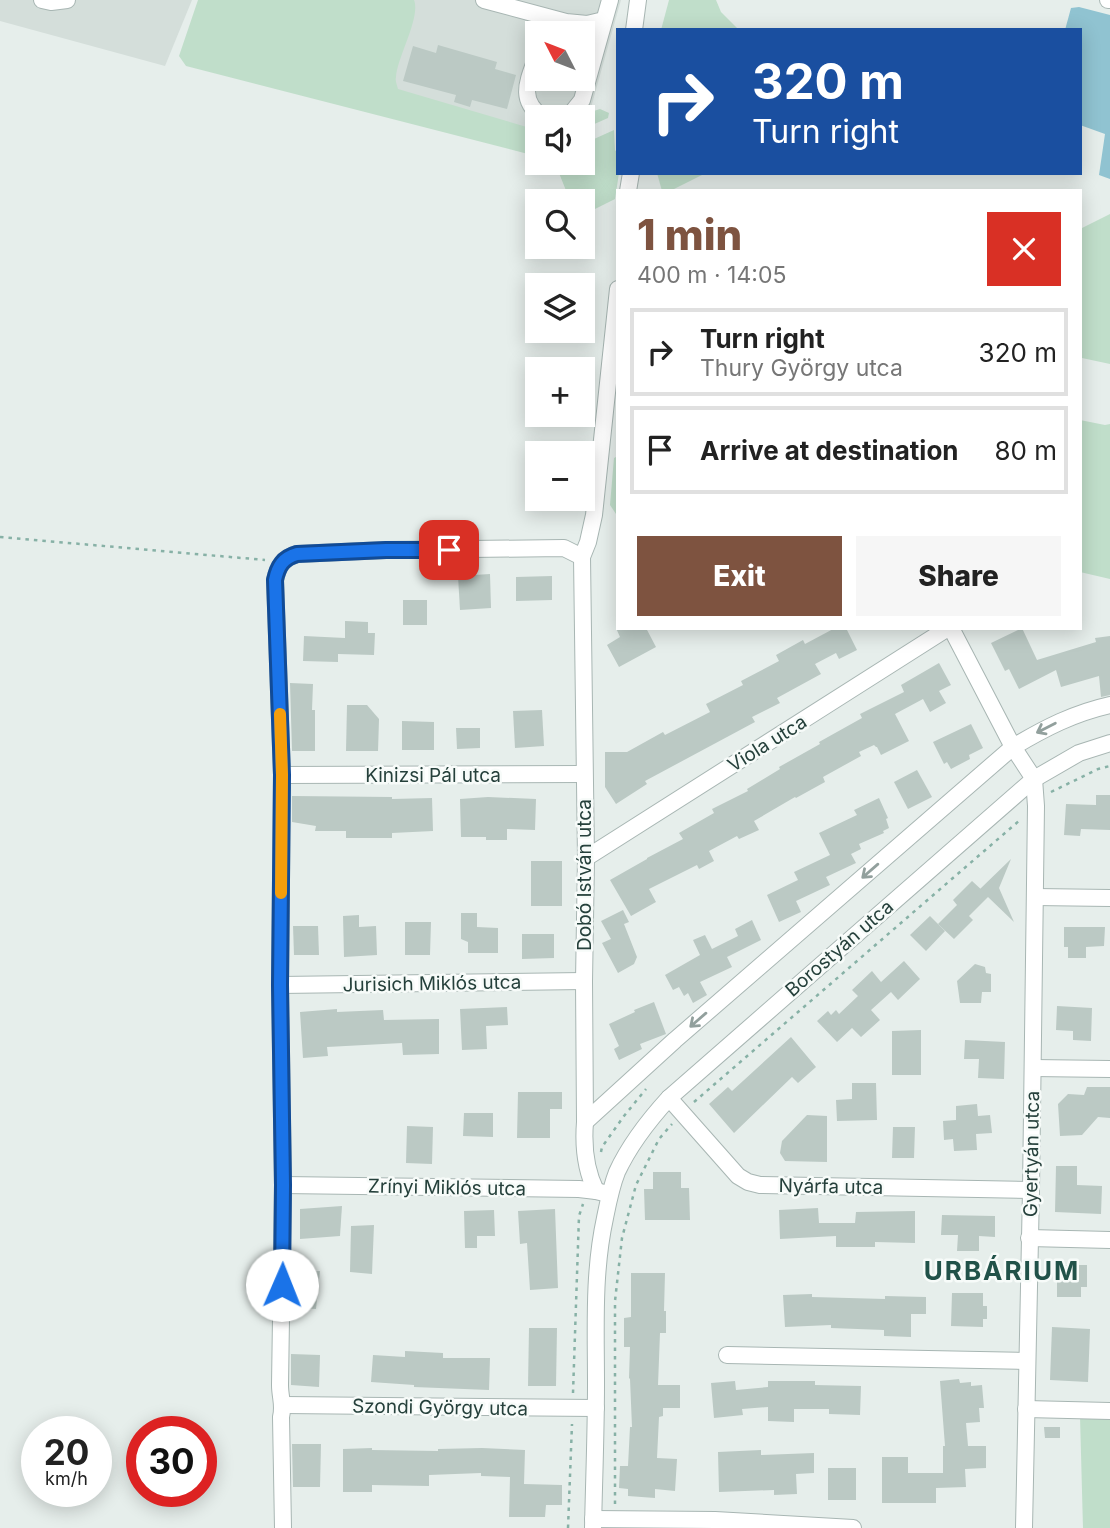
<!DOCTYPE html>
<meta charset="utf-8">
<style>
:root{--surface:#fff;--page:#f6f6f6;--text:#222;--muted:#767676;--line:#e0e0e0;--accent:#7e5340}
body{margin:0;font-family:Inter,sans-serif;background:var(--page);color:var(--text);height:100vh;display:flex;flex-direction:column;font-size:26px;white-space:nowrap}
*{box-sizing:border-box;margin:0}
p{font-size:23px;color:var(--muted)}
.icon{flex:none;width:38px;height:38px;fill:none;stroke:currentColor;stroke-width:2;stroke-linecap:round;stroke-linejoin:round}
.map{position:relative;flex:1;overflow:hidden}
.side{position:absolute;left:616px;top:189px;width:466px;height:441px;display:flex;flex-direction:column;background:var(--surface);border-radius:0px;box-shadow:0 4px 18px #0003}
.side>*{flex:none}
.top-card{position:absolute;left:616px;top:28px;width:466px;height:147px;border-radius:0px;box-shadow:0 4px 18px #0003;background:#1a4fa0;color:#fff;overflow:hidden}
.needle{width:46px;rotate:312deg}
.fabs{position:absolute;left:525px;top:21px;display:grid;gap:14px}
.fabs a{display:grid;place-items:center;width:70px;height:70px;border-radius:0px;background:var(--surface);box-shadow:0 4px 18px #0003;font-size:35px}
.speed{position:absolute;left:21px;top:1416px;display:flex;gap:14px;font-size:35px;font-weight:700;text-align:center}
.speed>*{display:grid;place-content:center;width:91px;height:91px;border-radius:50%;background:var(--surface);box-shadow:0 4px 18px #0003;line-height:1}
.speed small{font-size:18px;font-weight:400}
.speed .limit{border:10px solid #d22;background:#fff;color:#111}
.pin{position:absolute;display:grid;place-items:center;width:60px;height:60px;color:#fff;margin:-30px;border-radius:14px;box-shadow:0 4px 10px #0006}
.me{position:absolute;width:77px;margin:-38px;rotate:1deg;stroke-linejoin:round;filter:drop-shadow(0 0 5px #0008)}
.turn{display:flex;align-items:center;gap:24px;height:147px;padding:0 21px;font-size:32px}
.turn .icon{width:91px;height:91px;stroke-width:2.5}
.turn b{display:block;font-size:49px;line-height:60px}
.round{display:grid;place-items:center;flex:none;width:74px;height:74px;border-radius:0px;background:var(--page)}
.summary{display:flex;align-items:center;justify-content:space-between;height:119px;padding:0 21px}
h1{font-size:42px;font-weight:800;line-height:52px;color:var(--accent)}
.cta{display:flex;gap:14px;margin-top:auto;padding:14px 21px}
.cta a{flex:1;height:80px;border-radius:0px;background:var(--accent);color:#fff;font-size:28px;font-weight:800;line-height:80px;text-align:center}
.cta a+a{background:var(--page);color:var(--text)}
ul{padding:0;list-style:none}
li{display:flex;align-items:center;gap:21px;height:88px;margin:0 14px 10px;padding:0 7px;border:4px solid var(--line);border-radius:0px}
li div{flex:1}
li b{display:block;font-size:26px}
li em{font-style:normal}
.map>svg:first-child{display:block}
.built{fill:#d4deda;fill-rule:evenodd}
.green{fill:#c0deca}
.water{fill:#90c3d1}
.building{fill:#bbc9c4}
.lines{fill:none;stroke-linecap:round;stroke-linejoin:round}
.minor-casing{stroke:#a8b6b3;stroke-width:18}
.path{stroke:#87b1a6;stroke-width:2.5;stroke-dasharray:3.5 5;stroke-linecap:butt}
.minor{stroke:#fff;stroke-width:16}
.oneway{stroke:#92a09d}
.route-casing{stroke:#114b97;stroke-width:18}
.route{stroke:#1a73e8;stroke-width:12}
.slow{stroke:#f59e0b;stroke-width:12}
.labels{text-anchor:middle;stroke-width:5;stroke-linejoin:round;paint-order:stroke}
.street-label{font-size:19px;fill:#25403b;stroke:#f7fbf9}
.district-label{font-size:26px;font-weight:bold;letter-spacing:2px;fill:#215249;stroke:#f7fbf9}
</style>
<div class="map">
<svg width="1110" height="1528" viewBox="0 0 1110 1528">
<rect width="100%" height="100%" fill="#e6eeeb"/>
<g class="built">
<polygon points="0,0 192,0 165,66 0,21"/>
<path d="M345,0H621L587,122L583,117H537V142L333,84ZM537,33H583V79H537Z"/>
</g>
<g class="green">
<path d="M198,0H414C421,17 397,58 396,77C395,81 397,85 398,89L537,130V150L528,154L186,66L179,56Z"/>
<polygon points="669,0 716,0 721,12 739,30 661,30"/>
<polygon points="600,109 609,113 608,118 583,129 583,117 575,117"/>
<polygon points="614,130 615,150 618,154 619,173 615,199 595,209 567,193 555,163 583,163 583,144"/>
<polygon points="657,173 706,173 670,191 662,191"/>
<polygon points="1110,214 1110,364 1082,358 1080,359 1080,229"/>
<polygon points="1080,420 1105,425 1110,424 1110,579 1080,572"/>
<polygon points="618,456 618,517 610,505 614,458"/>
<polygon points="1080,1416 1110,1416 1110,1528 1083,1528"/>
</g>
<polygon class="water" points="1079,7 1110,15 1110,179 1099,175 1105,134 1080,125 1080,30 1065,30 1071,8"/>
<g class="building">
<polygon points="438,45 497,62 495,69 516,75 507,109 472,100 470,107 454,102 456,95 403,81 413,46 436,53"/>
<polygon points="490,574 491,608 460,610 458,576"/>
<polygon points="552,576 552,600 516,601 516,577"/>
<rect x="403" y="600" width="24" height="25"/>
<polygon points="345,621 368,622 368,633 375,633 374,655 338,654 338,662 303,661 304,636 345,638"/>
<polygon points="616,628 646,628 656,647 619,667 607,645 620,637"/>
<polygon points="835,628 846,628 857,650 839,659 836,653 815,664 821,674 777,698 780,703 752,717 755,722 645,781 647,784 616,804 605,787 605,752 627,752 663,732 665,735 710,712 706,704 743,685 741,681 779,661 776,655 803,640 805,644"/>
<polygon points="1022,628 1037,660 1096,642 1095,638 1110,636 1110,695 1101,697 1099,676 1061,687 1056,670 1019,689 1009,669 1005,671 991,643"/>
<polygon points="939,663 951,685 939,691 946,703 930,712 923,699 895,714 909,741 881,755 877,747 876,747 874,745 859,752 861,756 823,777 825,782 796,798 795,797 754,821 759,830 739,839 737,836 709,851 714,861 699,869 697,865 649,889 656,902 631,916 610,880 647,859 647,858 683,839 679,833 714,813 712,809 748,791 747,789 780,769 779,767 820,744 819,742 862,718 860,714 904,692 901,685"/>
<polygon points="290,683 313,684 312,710 315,710 315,751 292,751"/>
<polygon points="347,705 367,705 379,719 378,751 346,751"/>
<polygon points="542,710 544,746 515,748 513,711"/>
<polygon points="402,721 434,722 434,750 402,750"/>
<polygon points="971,724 983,748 969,755 970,759 951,769 947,762 944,764 933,742"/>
<polygon points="456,728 480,728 480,748 457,749"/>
<polygon points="917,770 932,797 908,809 894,782"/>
<polygon points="1096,795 1110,795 1110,830 1081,829 1080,836 1064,835 1066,804 1096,805"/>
<polygon points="292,796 392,797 392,799 432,798 433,831 392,833 392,838 346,838 346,831 315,831 316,826 292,822"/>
<polygon points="488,797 536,799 535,830 507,829 507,840 486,840 486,837 461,837 460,799"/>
<polygon points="879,798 888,818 886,819 889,828 883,831 884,833 859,844 861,849 851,854 856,863 826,877 830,885 796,901 801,912 779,922 767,895 798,880 794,872 830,855 819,833 857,815 854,810"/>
<polygon points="1011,859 999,888 1014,922 988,897 969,916 973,920 954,939 938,924 957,905 953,900 972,881 984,892 980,889"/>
<rect x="531" y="861" width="31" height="45"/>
<polygon points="623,910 629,922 624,924 637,957 634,964 618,973 602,943 611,939 601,921"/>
<polygon points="461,913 477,913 477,927 498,928 498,953 468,953 468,942 461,939"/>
<polygon points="359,915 359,927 376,926 377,955 344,957 343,916"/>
<polygon points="930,916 945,931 926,951 910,935"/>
<polygon points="752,920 761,940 727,957 732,967 700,982 707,995 693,1003 688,993 684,996 679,987 673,990 665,975 700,955 693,940 705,935 712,949 738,936 735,929"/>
<polygon points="405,922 431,922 430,955 405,955"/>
<polygon points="293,926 318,926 319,955 294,955"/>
<polygon points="1064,927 1105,927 1104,946 1086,947 1086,958 1068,958 1068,947 1064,947"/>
<polygon points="522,934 554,934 554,958 522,959"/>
<polygon points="904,961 920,979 898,1000 891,992 871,1010 880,1020 861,1037 852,1028 837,1042 817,1021 828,1011 831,1015 836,1010 839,1014 858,996 852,990 872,971 881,982"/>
<polygon points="975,964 985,967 986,973 991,974 991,992 982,992 981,1003 960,1003 957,981"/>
<polygon points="654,1002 666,1034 640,1044 642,1049 619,1060 614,1049 619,1046 609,1024 635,1012 634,1010"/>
<polygon points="1057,1006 1092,1008 1091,1041 1073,1040 1073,1031 1056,1030"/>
<polygon points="507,1007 508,1025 486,1026 487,1049 462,1050 460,1009"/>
<polygon points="337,1009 337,1012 383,1010 384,1020 439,1019 439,1054 403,1055 402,1043 327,1047 328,1056 303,1058 300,1012"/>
<polygon points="921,1030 921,1075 892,1075 892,1031"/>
<polygon points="791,1037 816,1067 798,1083 792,1077 734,1133 709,1104 728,1087 732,1091"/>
<polygon points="965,1040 1005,1042 1004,1079 978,1078 979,1059 964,1059"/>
<polygon points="852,1083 876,1083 877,1120 837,1121 836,1100 852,1099"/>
<polygon points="1087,1087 1110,1087 1110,1118 1098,1117 1082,1135 1060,1136 1058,1104 1068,1094 1084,1095"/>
<polygon points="518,1092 562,1092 562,1109 550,1109 550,1138 517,1138"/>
<polygon points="977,1104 978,1116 990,1115 992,1133 976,1134 977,1150 954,1151 953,1139 944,1140 943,1121 956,1120 956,1106"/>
<polygon points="464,1113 493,1113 493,1137 463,1136"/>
<polygon points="807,1115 827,1116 827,1162 785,1161 780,1153 782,1141"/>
<polygon points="407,1126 433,1127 432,1164 406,1163"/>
<polygon points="893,1127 915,1127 914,1158 892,1158"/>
<polygon points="1056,1166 1077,1166 1077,1185 1102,1186 1101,1214 1055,1212"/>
<polygon points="653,1172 681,1172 681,1188 689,1188 690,1220 645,1220 644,1189 653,1189"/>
<polygon points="342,1206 340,1236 300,1239 300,1209"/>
<polygon points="818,1208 819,1223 855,1223 856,1212 915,1211 915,1243 875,1242 875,1247 836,1247 836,1236 780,1239 779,1210"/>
<polygon points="555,1209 558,1288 530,1290 527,1243 520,1244 518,1211"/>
<polygon points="494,1210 495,1236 477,1236 477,1248 465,1248 464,1211"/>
<polygon points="942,1215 995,1216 995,1237 979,1236 979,1251 957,1251 958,1235 941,1235"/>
<polygon points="374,1225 372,1274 350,1272 351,1226"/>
<polygon points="1064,1265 1087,1265 1087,1287 1081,1287 1081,1297 1057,1297 1057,1273 1064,1273"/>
<polygon points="320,1271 316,1309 300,1308 301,1272"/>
<polygon points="631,1273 665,1273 664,1311 666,1311 666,1333 660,1333 658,1385 680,1385 680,1408 663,1408 663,1416 659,1417 657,1458 677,1459 675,1491 655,1489 655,1498 628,1496 628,1489 619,1488 620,1466 628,1466 630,1427 632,1427 630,1379 629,1378 630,1347 624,1347 624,1318 631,1317"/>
<polygon points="952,1293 983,1293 983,1306 987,1306 987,1319 983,1319 983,1327 951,1326"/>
<polygon points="812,1294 812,1297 885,1299 885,1296 926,1297 926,1314 911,1314 911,1337 884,1336 884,1330 831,1328 831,1325 785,1327 783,1295"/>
<polygon points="1052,1327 1090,1329 1088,1382 1050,1380"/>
<polygon points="529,1328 557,1328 556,1386 528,1386"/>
<polygon points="405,1351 443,1353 443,1358 490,1358 489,1390 414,1387 414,1385 371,1382 373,1355 405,1357"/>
<polygon points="291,1354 320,1355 319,1387 291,1385"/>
<polygon points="959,1379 960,1383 971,1382 971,1386 982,1385 984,1408 979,1408 980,1422 966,1423 968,1446 986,1446 986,1468 965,1469 966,1487 936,1488 936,1503 882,1503 882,1457 908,1457 908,1473 943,1473 943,1446 945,1446 940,1381"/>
<polygon points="735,1381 736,1390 768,1387 768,1381 815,1381 815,1385 861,1386 860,1415 829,1414 829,1409 794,1409 794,1422 768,1421 768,1407 742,1409 743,1415 714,1418 711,1383"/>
<polygon points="1044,1427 1060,1427 1060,1438 1045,1438"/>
<polygon points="292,1444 321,1444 320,1487 293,1487"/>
<polygon points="372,1448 372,1450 438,1451 438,1449 482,1448 525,1450 524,1484 562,1485 562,1505 546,1505 545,1517 509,1517 510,1477 481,1476 481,1473 429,1475 429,1486 372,1485 372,1492 343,1492 343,1449"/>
<polygon points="761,1450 761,1455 814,1453 814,1473 796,1474 797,1494 774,1495 774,1490 719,1492 718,1452"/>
<rect x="828" y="1468" width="28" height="32"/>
</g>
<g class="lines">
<g class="minor-casing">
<g id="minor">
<polyline points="42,0 51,2 67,0"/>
<polyline points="484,0 566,22 587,24 604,20"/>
<polyline points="1108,0 1110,0"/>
<polyline points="634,30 638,0"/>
<path d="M537,56C528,81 518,99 542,117"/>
<polyline points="563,117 570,115 582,100 610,0"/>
<polyline points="628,191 631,173"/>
<polyline points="951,628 1013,747 1034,779 1036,806 1031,1190 1024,1528"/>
<polyline points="282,775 584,774"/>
<polyline points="586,858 948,628"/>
<polyline points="1035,897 1110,898"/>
<polyline points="280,985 584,981"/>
<polyline points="1033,1068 1110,1069"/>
<polyline points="669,1098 738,1176 748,1182 760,1185 1031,1190"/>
<path d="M585,1122L675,1040L1013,747C1045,728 1074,713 1110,705"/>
<polyline points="283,1185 579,1189 596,1191 604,1193"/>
<path d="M596,1191C585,1169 583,1147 585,1122L584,981L586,858L582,557L588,542L594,515L618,289"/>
<polyline points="1029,1238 1110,1240"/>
<polyline points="727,1355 1027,1361"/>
<polyline points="284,1405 596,1408"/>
<polyline points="1026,1409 1110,1411"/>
<polyline points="593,1519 715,1520 853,1528"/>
<path d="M283,1528L281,1417C284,1405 280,1397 280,1385L283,1185L280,985L282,775L275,580C278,566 283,558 297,554L386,550L564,548L582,557"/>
<path d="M593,1528C594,1480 596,1432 596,1384C596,1328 593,1273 605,1218C608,1203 611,1187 617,1172C630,1144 648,1121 669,1098L1034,779L1079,753L1110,743"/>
</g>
</g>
<g class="path">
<polyline points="0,537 265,560"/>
<polyline points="1051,792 1098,769 1110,766"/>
<polyline points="694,1102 1020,820"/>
<polyline points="601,1152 602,1147 624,1116 646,1089"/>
<polyline points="573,1393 579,1216 583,1204"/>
<polyline points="615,1504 615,1301 622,1238 636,1185 659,1139 672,1124"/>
<polyline points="568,1528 572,1424"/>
</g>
<use href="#minor" class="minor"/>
</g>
<defs><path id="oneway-shaft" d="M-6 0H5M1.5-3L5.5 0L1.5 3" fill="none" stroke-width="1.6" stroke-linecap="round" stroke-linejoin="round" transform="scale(1.75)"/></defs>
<g class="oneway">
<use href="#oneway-shaft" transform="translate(1046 728) rotate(153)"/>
<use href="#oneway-shaft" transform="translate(870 871) rotate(139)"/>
<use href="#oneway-shaft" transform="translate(698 1020) rotate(139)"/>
</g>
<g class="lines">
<g class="route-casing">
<path id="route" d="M282,1285L283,1185L280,985L282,775L275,580C278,566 283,558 297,554L386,550H449"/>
</g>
<use href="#route" class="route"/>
<polyline class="slow" points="280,714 282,775 281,893"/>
</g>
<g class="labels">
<g class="street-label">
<text transform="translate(767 743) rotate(-32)" y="7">Viola utca</text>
<text x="433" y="782">Kinizsi Pál utca</text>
<text transform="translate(584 875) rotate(-90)" y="7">Dobó István utca</text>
<text transform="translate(839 948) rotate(-41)" y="7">Borostyán utca</text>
<text transform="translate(432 983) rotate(-1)" y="7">Jurisich Miklós utca</text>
<text transform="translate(1031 1154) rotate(-89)" y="7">Gyertyán utca</text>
<text transform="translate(831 1186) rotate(1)" y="7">Nyárfa utca</text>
<text transform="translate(447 1187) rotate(1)" y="7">Zrínyi Miklós utca</text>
<text transform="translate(440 1407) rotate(1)" y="7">Szondi György utca</text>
</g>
<g class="district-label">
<text x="1002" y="1280">URBÁRIUM</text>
</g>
</g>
</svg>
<div class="fabs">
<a><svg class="needle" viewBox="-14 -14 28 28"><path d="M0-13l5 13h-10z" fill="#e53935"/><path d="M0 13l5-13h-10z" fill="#767676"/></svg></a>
<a><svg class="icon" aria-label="sound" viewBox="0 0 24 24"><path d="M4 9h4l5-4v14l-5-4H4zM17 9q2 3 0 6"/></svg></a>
<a><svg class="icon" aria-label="search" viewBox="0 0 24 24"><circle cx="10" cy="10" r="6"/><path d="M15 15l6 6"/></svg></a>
<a><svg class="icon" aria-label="layers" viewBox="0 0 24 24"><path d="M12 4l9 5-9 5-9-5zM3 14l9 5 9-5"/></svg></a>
<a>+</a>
<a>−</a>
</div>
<div class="speed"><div>20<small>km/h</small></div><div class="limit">30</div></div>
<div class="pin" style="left:449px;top:550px;background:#d93025"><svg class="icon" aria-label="arrive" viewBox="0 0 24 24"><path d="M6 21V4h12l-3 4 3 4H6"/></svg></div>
<svg class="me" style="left:282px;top:1285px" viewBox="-20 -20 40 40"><circle r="19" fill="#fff"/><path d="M0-13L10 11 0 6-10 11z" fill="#1a73e8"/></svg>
<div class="top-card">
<div class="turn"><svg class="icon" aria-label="right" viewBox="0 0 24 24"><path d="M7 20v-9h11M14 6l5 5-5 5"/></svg><div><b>320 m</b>Turn right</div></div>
</div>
<section class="side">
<div class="summary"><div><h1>1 min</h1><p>400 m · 14:05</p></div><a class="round" style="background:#d93025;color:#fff"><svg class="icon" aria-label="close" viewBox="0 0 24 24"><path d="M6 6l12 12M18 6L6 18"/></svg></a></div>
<ul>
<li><svg class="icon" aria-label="right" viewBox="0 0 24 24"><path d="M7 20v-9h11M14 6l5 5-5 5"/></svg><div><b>Turn right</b><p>Thury György utca</p></div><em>320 m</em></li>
<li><svg class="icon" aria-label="arrive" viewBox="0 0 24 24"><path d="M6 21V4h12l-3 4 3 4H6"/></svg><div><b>Arrive at destination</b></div><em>80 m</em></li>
</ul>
<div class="cta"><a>Exit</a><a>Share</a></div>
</section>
</div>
